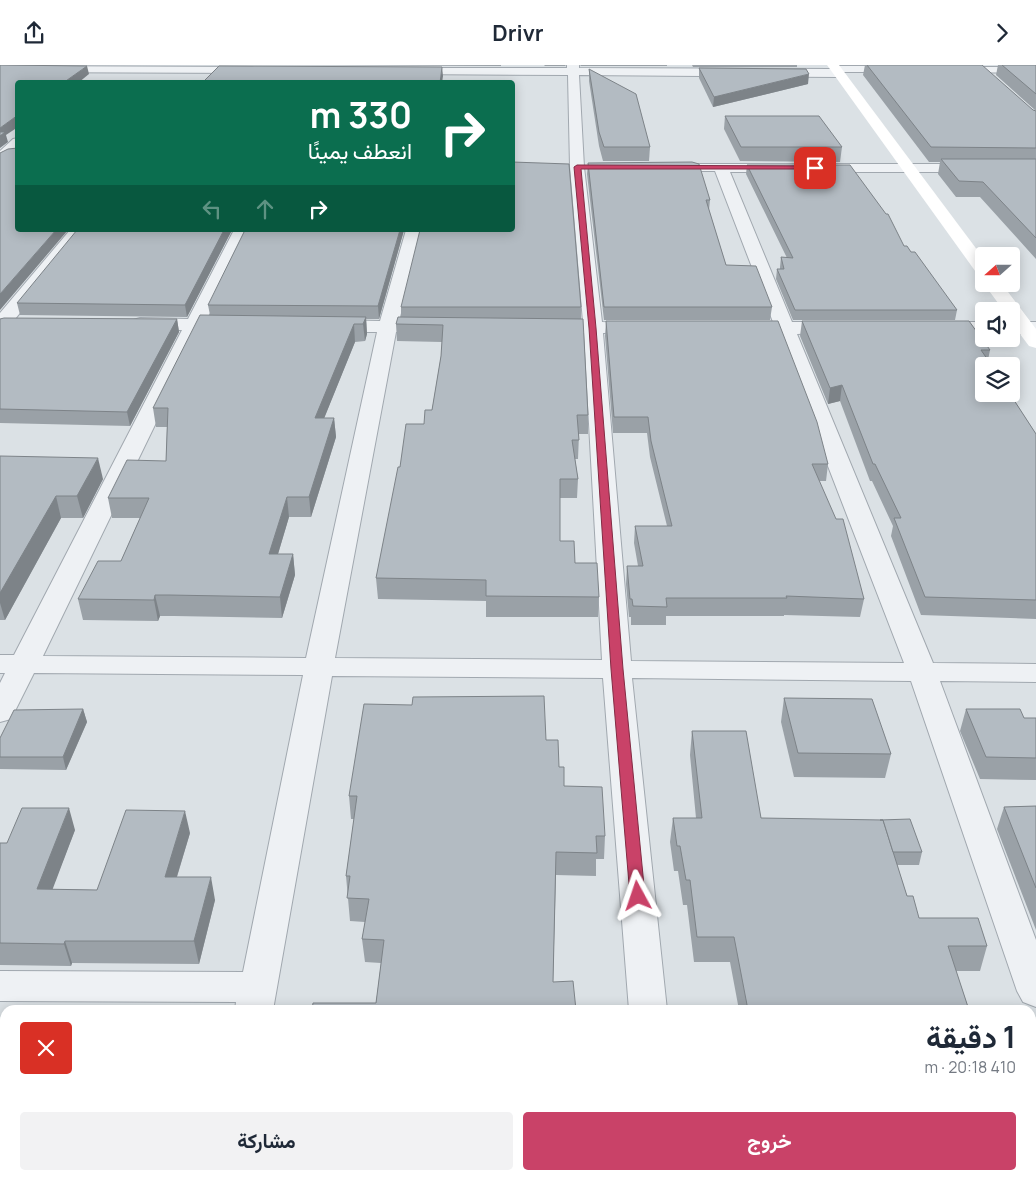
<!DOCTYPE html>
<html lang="ar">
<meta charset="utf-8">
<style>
:root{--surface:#fff;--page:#f2f2f3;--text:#1f2937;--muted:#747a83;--accent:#c94268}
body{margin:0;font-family:Manrope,Vazirmatn,sans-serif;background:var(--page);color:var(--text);direction:rtl;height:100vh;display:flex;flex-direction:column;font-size:19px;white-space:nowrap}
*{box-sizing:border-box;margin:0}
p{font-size:16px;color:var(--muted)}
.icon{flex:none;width:28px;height:28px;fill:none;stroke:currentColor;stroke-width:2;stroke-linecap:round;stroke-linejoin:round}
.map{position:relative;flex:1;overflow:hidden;direction:ltr}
.details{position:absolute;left:0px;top:940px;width:1036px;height:175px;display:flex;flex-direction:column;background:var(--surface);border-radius:15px 15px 0 0;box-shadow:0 2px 12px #0003;direction:rtl}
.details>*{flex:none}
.guide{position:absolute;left:15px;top:15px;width:500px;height:152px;border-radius:5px;box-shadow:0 2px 12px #0003;direction:rtl;background:#0b6e4f;color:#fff;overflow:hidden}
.needle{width:32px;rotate:249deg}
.controls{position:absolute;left:975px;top:182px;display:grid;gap:10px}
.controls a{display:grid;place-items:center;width:45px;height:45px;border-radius:5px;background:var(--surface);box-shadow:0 2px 12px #0003;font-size:25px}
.pin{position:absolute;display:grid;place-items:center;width:42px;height:42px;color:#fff;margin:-21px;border-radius:10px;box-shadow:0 2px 8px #0006}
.me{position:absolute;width:55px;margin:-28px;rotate:355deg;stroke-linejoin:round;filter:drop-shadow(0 0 4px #0008)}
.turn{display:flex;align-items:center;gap:18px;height:105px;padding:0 20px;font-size:22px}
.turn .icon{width:65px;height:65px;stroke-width:2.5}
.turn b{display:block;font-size:35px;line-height:42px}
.lanes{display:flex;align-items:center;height:48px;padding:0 20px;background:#0003;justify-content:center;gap:25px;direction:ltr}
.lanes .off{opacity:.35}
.round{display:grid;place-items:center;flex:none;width:52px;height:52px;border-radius:5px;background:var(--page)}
.head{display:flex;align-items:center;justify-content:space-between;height:85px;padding:0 20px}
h1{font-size:30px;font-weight:700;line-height:38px}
.action{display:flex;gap:10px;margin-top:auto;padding:10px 20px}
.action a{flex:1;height:58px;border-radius:5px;background:var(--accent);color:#fff;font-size:20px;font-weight:700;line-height:58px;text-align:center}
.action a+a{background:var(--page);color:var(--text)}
header{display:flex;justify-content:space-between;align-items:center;height:65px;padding:0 20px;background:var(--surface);font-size:22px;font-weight:700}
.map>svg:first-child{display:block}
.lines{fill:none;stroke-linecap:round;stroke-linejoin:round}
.street-casing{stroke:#a1a8af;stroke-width:2}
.street{fill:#eef1f4;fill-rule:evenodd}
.secondary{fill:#fff;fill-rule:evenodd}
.wall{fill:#9aa1a7}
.shaded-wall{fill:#7d8388}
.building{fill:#b3bbc2;stroke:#7d8388}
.route{fill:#c94268;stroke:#832b44}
</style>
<header><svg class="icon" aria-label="forward" viewBox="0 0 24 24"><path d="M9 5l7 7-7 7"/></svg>Drivr<svg class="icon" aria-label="share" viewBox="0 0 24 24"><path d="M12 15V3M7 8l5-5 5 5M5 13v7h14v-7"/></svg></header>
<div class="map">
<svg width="1036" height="1115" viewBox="0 0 1036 1115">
<rect width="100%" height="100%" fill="#dbe1e5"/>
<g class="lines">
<g class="street-casing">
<g id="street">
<polygon points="567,0 579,0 579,3 830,4 831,2 835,1 902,1 908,4 902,7 843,7 842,10 838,12 579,10 584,102 602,257 649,259 652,263 649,267 603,268 631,596 904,598 777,269 736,267 733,263 736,259 773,257 715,106 663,106 658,105 656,102 658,99 1036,99 1036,107 730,107 792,257 837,257 844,259 847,263 844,267 797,269 933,598 1036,599 1036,617 940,616 1036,875 1036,942 1023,937 1017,926 911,616 632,613 667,945 629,945 603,613 332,611 273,945 235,945 236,937 0,936 0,906 243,907 303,610 34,608 11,654 0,657 0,618 5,608 0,608 0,590 14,590 182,265 140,265 133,263 131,259 133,255 140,253 188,254 234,165 250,165 207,254 239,256 241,260 239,264 201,265 43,591 306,593 377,267 330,267 323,265 321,261 323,257 330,255 380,256 406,165 422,165 399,256 442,258 445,262 442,266 396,267 335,593 602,595 584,268 538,266 535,262 538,258 583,257 570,102 568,10 405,9 399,6 405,3 567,3"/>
<polygon points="0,1 252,2 258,5 252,8 0,7"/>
<polygon points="950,2 1036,2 1036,8 946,7 944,5 946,3"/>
<polygon points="18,73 18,85 5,96 0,97 0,86 13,74"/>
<polygon points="70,165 87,165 7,264 0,266 0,248"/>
<polygon points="938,257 984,257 984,269 931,267 928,263 931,259"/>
<rect x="1011" y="257" width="25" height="12"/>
<polygon points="200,1110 244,1110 243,1115 199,1115"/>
<polygon points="641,1110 685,1110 686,1115 642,1115"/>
</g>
</g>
<use href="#street" class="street"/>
<g class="secondary">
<polygon points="827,0 839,0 984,194 984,211 978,210"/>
<polygon points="984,219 1002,219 1036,264 1036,283 1029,281 1011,257 1011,246 1004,246"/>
</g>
</g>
<g class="wall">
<polygon points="249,0 501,0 501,1"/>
<polygon points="544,0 566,0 565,1 545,1"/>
<polygon points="580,0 667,0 667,1 581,1"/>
<polygon points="692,0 797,0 797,2 693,2"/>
<polygon points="865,0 867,0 1036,46 1036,194 980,132 956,132 938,109 940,97 929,97 863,10"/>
<polygon points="998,0 1036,0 1036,46 996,10"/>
<polygon points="699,3 808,19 713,42 699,13"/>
<polygon points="589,4 650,82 649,96 603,96 599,81 589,16"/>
<polygon points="725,51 842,82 840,97 740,96 724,64"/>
<polygon points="588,98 710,135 709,145 726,200 772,242 770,255 604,255 587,109"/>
<polygon points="747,100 904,181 911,187 957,245 955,255 793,255 776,214 777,204 780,204 780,202 781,192 787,193 746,109"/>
<polygon points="232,165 187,252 20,250 17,238"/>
<polygon points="404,165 379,254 366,254 367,269 365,276 355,277 324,353 334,353 336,372 311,452 289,452 278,489 293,489 295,510 282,553 174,551 160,551 158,556 83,555 78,534 121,496 140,453 112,453 108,433 166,396 167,362 156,362 153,343 210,250 208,240"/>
<polygon points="401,242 581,242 581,254 588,350 588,369 579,369 578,394 575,394 578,414 577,433 560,433 560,476 575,498 599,532 598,552 486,552 486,536 378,534 376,513 400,402 432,345 441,291 442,277 397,276 396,259 401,252"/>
<polygon points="0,254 177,254 179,267 130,361 0,358"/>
<polygon points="606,256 828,399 826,416 819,416 864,534 860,552 784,550 784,551 666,551 666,560 631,560 631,552 629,552 626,519 627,501 638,501 634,478 635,461 667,461 650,392 647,368 613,368 605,271"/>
<polygon points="802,256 990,285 988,295 1036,369 1036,554 921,550 891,471 893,461 872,416 870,416 840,336 828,339 800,271"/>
<polygon points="0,391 103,414 83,453 61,453 5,555 0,555"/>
<polygon points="784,633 891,689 885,713 794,712 781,657"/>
<polygon points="83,644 87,657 66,705 0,704 0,673"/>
<polygon points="966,644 1024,653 1036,653 1036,715 980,714 960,666"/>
<polygon points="692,666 761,753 922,787 919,800 897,800 907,831 919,853 987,881 980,906 956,906 969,945 739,945 730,897 694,897 687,840 683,840 678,806 674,806 670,777 673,753 696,753 690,690"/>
<polygon points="546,675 559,702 564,721 605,771 604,794 596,794 596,811 556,810 553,917 376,938 381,898 365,897 362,874 365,857 350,856 346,811 354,754 351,754 349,731"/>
<polygon points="1036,741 1036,865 997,764 1004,742"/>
<polygon points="75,765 52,824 97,825 190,768 177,812 215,835 199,899 72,898 71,901 0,900 0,778 7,778"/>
<rect x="0" y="981" width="5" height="48"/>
<polygon points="481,1110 622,1110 622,1115 480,1115"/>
<polygon points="732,1110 981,1110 983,1115 732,1115"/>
</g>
<g class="shaded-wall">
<polygon points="87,1 89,9 78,18 63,18"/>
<polygon points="442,2 443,11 442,18 440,18"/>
<polygon points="809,9 808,19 713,42 714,32"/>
<polygon points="18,50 18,62 6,70 8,77 0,83 0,63"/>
<polygon points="56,165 68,165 0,245 0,229"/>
<polygon points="224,165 232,165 187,252 185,240"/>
<polygon points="400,165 404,165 379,254 378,241"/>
<polygon points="366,252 367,269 365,276 363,259"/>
<polygon points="177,254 179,267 130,361 127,347"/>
<polygon points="354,259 355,277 317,371 315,353"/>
<polygon points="842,320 840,336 828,339 830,323"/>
<polygon points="334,353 336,372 311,452 309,432"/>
<polygon points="98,393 103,414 83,453 77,431"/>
<polygon points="56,431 61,453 5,555 0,538 0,528"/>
<polygon points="287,432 289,452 272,509 269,489"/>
<polygon points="293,489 295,510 282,553 280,532"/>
<polygon points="155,530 160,551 158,556 154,535"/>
<polygon points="83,644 87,657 66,705 63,692"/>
<polygon points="69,743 75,765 44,847 37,824"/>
<polygon points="185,746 190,768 170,834 165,812"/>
<polygon points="211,812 215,835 199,899 194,876"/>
<polygon points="65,876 72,898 71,901 64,879"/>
<polygon points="147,1110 148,1110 149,1115 145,1115"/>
<rect x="408" y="1110" width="3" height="5"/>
</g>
<g class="building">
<polygon points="0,0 87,1 63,18 18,18 18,50 0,63"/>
<polygon points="867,0 982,0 1033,45 1036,46 1036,83 931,82"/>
<polygon points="1002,0 1036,0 1036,29"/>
<polygon points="219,1 442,2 440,18 202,18"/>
<polygon points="699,3 806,4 809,9 714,32"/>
<polygon points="589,4 636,29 650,82 604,82 599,67"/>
<polygon points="725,51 819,51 842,82 741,82"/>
<polygon points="0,67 5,67 0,71"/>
<polygon points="18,83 18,165 56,165 0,229 0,88 8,84"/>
<polygon points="941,94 1036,94 1036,173 983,117 959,116"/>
<polygon points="512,97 569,99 581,242 401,242 420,165 512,165"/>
<polygon points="692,97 699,99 710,135 706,135 726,200 756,201 772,242 604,242 588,98"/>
<polygon points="747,100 850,100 886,149 888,149 904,181 907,181 911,187 915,187 957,245 795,245 777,204 784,204 781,192 793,193"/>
<polygon points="77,165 224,165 185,240 17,238"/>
<polygon points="245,165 400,165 378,241 208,240"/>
<polygon points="200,250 366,252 363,259 354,259 315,353 334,353 309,432 287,432 269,489 293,489 280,532 169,530 155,530 154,535 78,534 98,496 121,496 149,433 108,433 127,395 166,396 168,343 153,343"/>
<polygon points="398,252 583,254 588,350 577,350 579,375 572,375 578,414 560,414 560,476 574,476 575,498 597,498 599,532 486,531 486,515 376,513 398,402 400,402 406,359 424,359 425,345 432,345 441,291 443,260 396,259"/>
<polygon points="4,253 177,254 127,347 0,344 0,254"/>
<polygon points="606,256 778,256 817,357 828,399 812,399 836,454 843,454 864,534 786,531 787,533 666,533 667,542 633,541 632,534 630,534 627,501 643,501 635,461 672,461 651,376 648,352 614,352"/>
<polygon points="802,256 969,256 990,285 981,285 992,301 984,301 984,329 1010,329 1036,369 1036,535 925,532 894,453 901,453 875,399 873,399 842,320 830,323"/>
<polygon points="0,391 98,393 77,431 56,431 0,528"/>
<polygon points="544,631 546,675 558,675 559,702 564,702 564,721 602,722 605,771 596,771 597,788 556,787 553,917 573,916 576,945 312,945 313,938 376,938 384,875 362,874 369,834 347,833 350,811 346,811 357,731 349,731 364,639 412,640 413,632"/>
<polygon points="784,633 872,634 891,689 798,688"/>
<polygon points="83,644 63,692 0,692 0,673 14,645"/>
<polygon points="966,644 1020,644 1024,653 1036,653 1036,693 986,692"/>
<polygon points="692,666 746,666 761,753 883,755 907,831 913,831 919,853 978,853 987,881 948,881 969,945 748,945 734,872 697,872 690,815 686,815 680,781 677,781 673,753 702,753"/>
<polygon points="1036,741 1036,823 1004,742"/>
<polygon points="22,743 69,743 37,824 97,825 126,745 185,746 165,812 211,812 194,876 65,876 64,879 0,878 0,778 7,778"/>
<polygon points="910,754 922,787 893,787 883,755 880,755"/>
<rect x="0" y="981" width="5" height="35"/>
<polygon points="0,1106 5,1106 5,1110 147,1110 145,1115 0,1115"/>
<polygon points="324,1110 408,1110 408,1115 323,1115"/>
<polygon points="481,1110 562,1110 562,1115 480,1115"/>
<polygon points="739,1110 981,1110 983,1115 739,1115"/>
</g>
<polygon class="route" points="577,100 815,101 818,103 815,104 581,104 596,263 623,604 645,831 643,835 638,837 633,835 630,831 611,604 589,263 574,102"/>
</svg>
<div class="controls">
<a><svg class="needle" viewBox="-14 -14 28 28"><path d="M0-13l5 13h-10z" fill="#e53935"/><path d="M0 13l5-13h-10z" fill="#747a83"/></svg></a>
<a><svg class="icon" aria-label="sound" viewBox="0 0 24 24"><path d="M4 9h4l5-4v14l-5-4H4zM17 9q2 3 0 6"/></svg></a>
<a><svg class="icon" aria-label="layers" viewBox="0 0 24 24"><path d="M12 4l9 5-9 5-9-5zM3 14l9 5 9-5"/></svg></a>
</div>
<div class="pin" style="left:815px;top:103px;background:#d93025"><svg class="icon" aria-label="arrive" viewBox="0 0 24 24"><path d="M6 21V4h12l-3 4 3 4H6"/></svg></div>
<svg class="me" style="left:638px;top:831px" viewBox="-20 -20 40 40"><path d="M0-17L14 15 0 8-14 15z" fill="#c94268" stroke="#fff" stroke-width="4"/></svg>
<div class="guide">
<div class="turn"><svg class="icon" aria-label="right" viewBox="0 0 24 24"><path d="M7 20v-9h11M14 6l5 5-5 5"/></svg><div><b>330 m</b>انعطف يمينًا</div></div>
<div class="lanes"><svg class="icon off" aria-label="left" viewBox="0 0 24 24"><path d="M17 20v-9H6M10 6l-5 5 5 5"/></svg><svg class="icon off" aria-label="ahead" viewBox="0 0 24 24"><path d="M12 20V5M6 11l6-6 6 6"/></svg><svg class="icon" aria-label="right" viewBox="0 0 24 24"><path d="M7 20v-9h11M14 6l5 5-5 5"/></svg></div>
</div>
<section class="details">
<div class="head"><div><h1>1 دقيقة</h1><p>410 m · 20:18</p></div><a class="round" style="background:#d93025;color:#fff"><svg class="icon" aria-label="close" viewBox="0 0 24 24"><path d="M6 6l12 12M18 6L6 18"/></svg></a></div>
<div class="action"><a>خروج</a><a>مشاركة</a></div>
</section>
</div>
